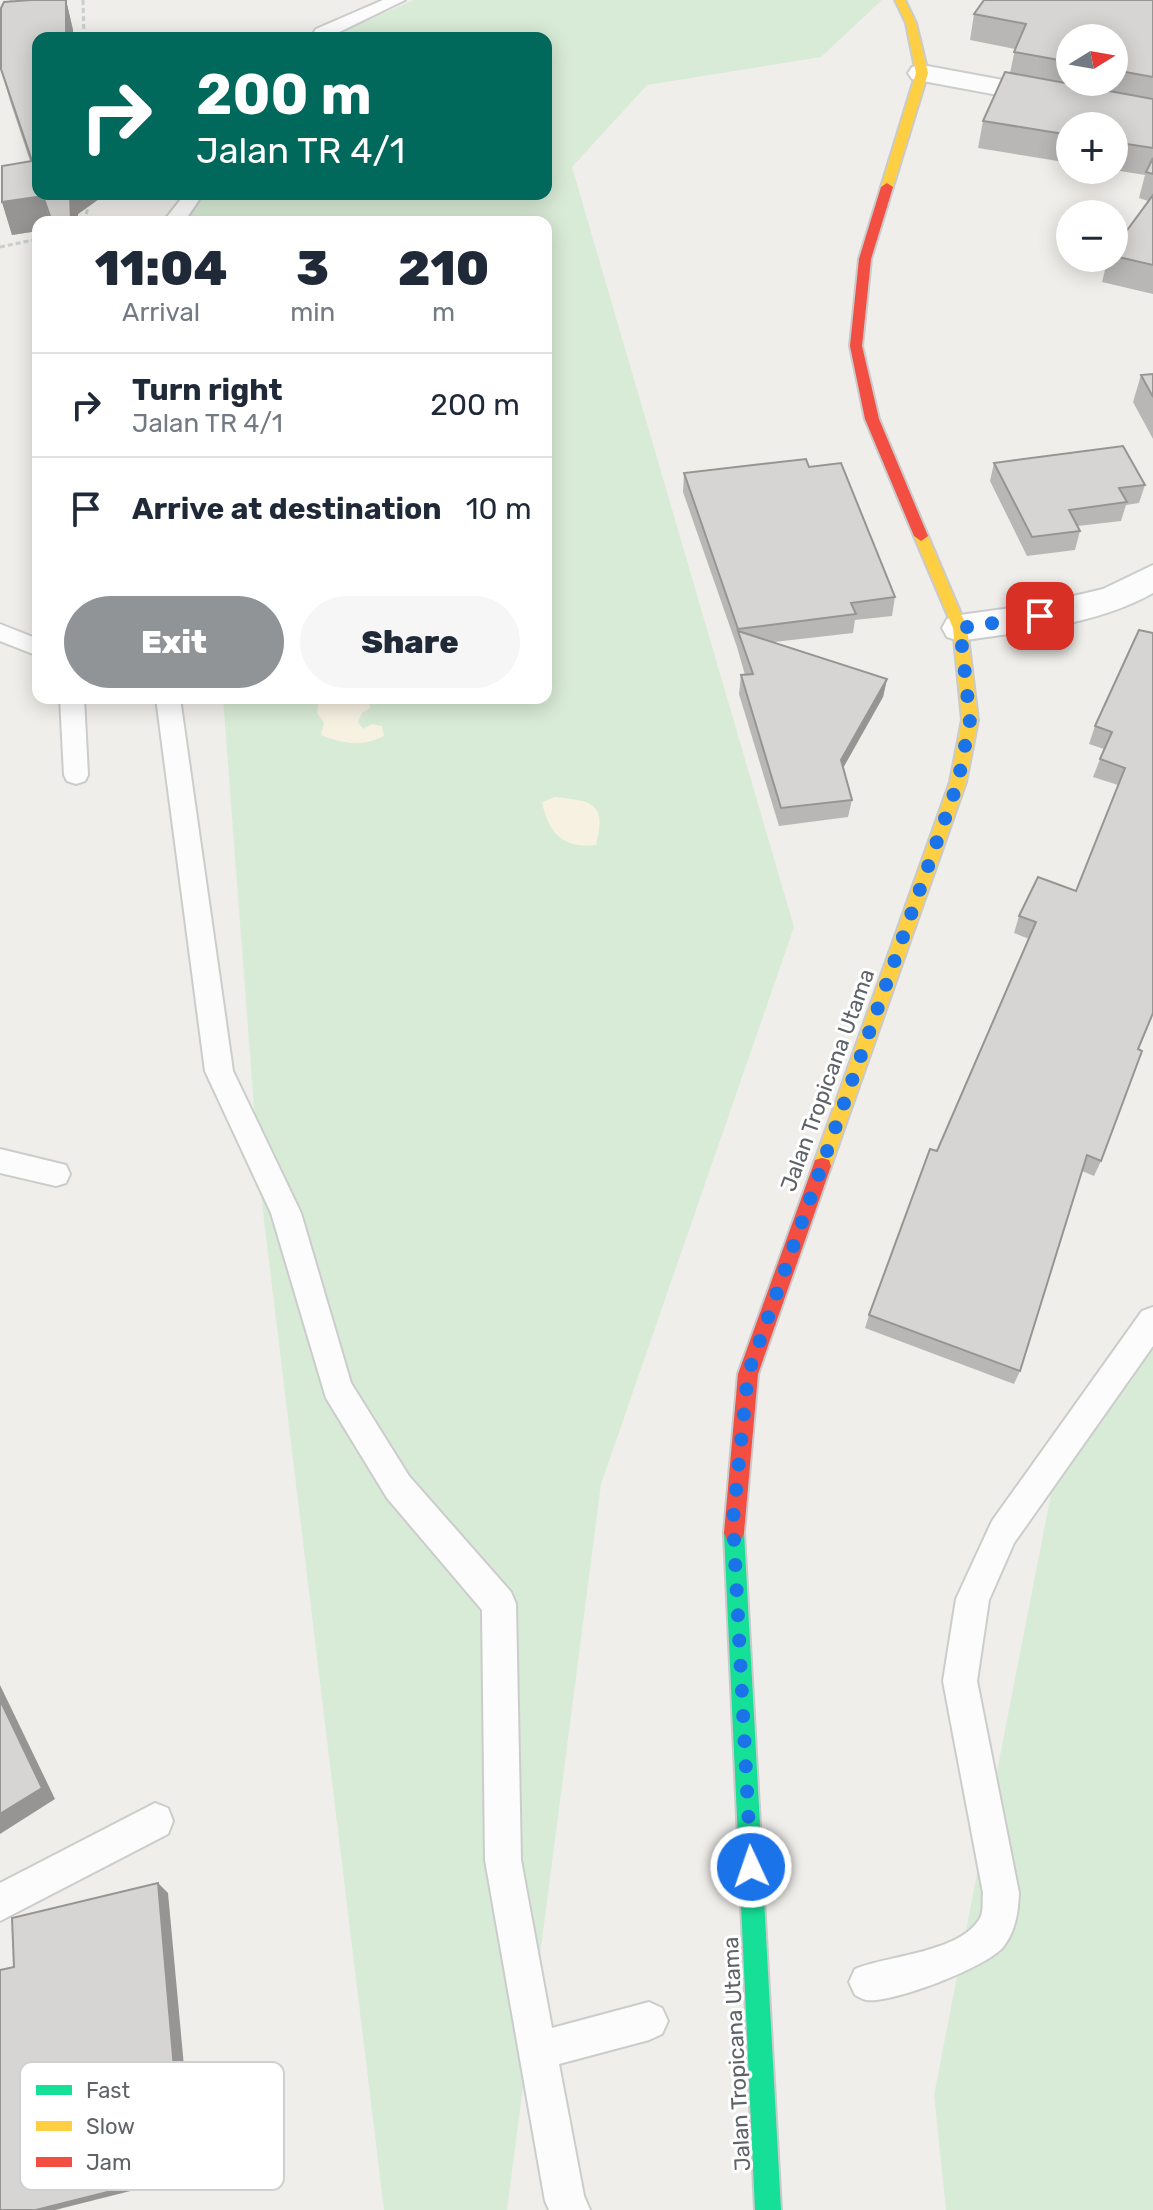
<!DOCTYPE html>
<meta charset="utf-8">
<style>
:root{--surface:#fff;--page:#f6f6f7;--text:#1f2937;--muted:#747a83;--line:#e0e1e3;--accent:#919496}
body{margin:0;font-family:Rubik,sans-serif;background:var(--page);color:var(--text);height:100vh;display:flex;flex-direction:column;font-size:30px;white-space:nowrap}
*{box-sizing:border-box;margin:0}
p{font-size:26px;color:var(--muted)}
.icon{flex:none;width:44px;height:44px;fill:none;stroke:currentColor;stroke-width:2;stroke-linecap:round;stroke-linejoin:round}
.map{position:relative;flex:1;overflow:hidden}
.side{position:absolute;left:32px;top:216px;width:520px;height:488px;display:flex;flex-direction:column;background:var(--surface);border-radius:16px;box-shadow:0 4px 20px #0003}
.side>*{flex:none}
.guide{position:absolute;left:32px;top:32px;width:520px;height:168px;border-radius:16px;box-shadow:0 4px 20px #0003;background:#00695c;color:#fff;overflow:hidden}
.needle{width:52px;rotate:79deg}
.buttons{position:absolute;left:1056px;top:24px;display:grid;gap:16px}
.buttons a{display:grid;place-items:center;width:72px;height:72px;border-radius:50%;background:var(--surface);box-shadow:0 4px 20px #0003;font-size:40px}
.pin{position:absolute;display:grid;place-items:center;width:68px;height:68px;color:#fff;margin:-34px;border-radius:16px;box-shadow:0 4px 12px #0006}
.me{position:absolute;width:88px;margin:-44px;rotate:357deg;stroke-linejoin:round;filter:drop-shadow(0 0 6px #0008)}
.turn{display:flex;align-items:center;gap:28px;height:168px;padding:0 32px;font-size:36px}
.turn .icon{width:104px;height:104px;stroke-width:2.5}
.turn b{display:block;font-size:56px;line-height:68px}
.eta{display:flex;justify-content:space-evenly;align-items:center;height:136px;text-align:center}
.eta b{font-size:48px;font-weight:800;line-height:56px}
.cta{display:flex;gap:16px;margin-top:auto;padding:16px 32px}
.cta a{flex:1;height:92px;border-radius:48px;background:var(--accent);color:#fff;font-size:32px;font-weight:800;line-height:92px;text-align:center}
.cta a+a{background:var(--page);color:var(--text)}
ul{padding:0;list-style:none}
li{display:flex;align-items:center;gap:24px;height:104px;padding:0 32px;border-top:2px solid var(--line)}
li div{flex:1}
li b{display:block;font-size:30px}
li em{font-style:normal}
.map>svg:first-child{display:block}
.green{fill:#d8ebd6}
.sand{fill:#f6f1e1}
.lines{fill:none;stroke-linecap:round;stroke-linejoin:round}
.lane-casing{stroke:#cbcccc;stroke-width:4}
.street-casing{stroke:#cbcccc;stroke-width:4}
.fast-casing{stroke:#cacacb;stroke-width:4}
.slow-casing{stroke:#cacacb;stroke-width:4}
.jam-casing{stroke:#cacacb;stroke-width:4}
.path{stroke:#cacfcc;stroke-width:3;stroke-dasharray:5 3;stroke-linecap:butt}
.lane{fill:#fdfcfc;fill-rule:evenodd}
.street{fill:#fdfcfc;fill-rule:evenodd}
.fast{fill:#16e098;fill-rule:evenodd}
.slow{fill:#ffcf43;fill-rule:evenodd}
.jam{fill:#f24e42;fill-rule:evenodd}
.wall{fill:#b8b7b5;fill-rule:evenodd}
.shaded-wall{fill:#969594}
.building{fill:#d6d5d3;stroke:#969594;stroke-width:2}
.route{stroke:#1a73e8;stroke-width:14;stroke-dasharray:0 25.2}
.labels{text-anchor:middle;stroke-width:6;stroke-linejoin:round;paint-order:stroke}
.street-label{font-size:22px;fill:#5f6368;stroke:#fff}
.key{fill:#fff;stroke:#cfd0d2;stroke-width:2}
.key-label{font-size:22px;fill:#5f6368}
</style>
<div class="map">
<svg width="1153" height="2210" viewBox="0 0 1153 2210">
<rect width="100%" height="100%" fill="#efeeea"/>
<g class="green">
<polygon points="414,0 882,0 821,57 647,85 572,167 794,927 601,1484 507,2210 384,2210 260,1187 223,698 546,698 546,222 187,222 185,194 546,194 546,38 326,38"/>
<polygon points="1153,1329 1153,2210 946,2210 934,2095 1052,1489"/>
</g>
<g class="sand">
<path d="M319,698H370V708L362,713L358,722L363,729L372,724L382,726L384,736C362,747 343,744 321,735L324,723L317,713Z"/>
<path d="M555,797C590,801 608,801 596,845C563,849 548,833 542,802Z"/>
</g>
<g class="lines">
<g class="lane-casing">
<g id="lane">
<polygon points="13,0 29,0 6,39 0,40 0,21"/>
<polygon points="383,0 405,0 327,38 310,38 316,29"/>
<polygon points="185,194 203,194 184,222 163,222"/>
<polygon points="0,624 38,639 38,656 0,641"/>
<polygon points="60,698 84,698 88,775 85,781 76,784 67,781 64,775"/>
<polygon points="156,698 180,698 233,1071 301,1213 351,1383 409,1476 511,1592 516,1604 521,1860 552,2028 649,2002 662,2008 668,2021 662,2034 649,2040 559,2064 584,2196 590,2210 549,2210 545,2201 485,1860 482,1610 387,1498 326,1398 271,1213 205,1071"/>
<polygon points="0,1149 66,1165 70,1174 66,1183 56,1186 0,1173"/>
<path d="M1153,1307V1346L1014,1543L989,1600L977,1681L1019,1893C1018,1912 1016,1930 1004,1946C988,1967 891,2004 866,2000C862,1999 859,1997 855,1995L849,1982L855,1969C889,1955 960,1953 980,1918C984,1911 982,1901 983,1893L943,1681L956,1599L992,1521L1142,1311Z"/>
<polygon points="155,1803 168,1808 173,1821 168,1834 0,1921 0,1883"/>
</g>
</g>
<g class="street-casing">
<g id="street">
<polygon points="922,65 1153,108 1153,124 912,79 908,73 912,67"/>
<path d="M1153,565V593C1096,625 1025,631 960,641L947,637L942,628L947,619L960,615L1040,604L1103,589Z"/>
</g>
</g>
<g class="fast-casing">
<polygon id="fast" points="734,1523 741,1526 744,1533 781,2210 755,2210 724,1533 727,1526"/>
</g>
<g class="slow-casing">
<g id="slow">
<polygon points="895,0 905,0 916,23 928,73 893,187 887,191 881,187 916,73 906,23"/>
<polygon points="921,531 928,536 967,628 978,720 966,782 831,1166 829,1172 822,1174 815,1172 813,1166 950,782 962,720 953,628 914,536"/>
</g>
</g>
<g class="jam-casing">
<g id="jam">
<polygon points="887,183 893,187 871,259 862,346 879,419 928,536 921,541 914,536 865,419 850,346 859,259 881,187"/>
<polygon points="822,1158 829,1160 831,1166 758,1374 744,1533 741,1540 734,1543 727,1540 724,1533 738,1374 813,1166 815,1160"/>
</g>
</g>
<g class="path">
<polyline points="83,0 84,38"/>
<polyline points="85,222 90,194"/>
<polyline points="0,247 38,239"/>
</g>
<use href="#lane" class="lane"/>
<use href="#street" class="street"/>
<use href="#fast" class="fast"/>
<use href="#slow" class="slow"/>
<use href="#jam" class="jam"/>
</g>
<g class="wall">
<polygon points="31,0 66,0 73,30 73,38 38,38 38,194 106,194 78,214 78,222 38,222 38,231 12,235 2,202 2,166 30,161 10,101 1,69 1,8 4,2"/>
<path d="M1153,0V294L1102,282L1108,258H1114V248L1148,201L1139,198L1145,175L1114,170V126H1070V163L978,148L983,121L1010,73L1015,49L970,40L974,14ZM1070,38H1114V82H1070Z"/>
<polygon points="1153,374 1153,439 1133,402 1141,375"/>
<polygon points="994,463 1145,485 1139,503 1126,505 1121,521 1078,526 1080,531 1075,550 1027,556 990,481"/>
<polygon points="809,467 895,597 892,616 855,620 853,633 774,642 887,679 883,697 843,768 852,800 848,817 779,826 739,694 741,675 745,675 737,647 683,492 684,473"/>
<polygon points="1139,630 1138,1049 1101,1161 1094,1176 1082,1171 1020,1371 1014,1384 865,1328 869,1315 937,1151 1029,939 1014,933 1019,916 1076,891 1118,785 1093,777 1104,749 1089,744 1095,726"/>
</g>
<g class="shaded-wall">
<polygon points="66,0 73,30 73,38 66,38"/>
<polygon points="70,194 106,194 78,214 78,222 71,222"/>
<polygon points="43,196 50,222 38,222 38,231 12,235 2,202"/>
<polygon points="887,679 883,697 838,777 841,760"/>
<polygon points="0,1685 55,1799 0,1834"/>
<polygon points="158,1883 168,1893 194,2175 55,2210 36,2210"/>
</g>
<g class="building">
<polygon points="31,0 66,0 66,38 38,38 38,194 70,194 71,222 52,222 43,196 2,202 2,166 32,161 1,69 1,8 4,2"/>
<polygon points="984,0 1153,0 1153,77 1114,70 1114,38 1070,38 1070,62 1014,52 1026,24 974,14"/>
<polygon points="1005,72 1153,99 1153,148 1114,142 1114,126 1070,126 1070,135 983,121"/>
<polygon points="1153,158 1153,174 1146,172"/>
<polygon points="1153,195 1153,265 1114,256 1114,248"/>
<polygon points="1153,374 1153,397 1141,375"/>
<polygon points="1123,446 1145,485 1119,488 1127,502 1069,510 1080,531 1032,537 994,463"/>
<polygon points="806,459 809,467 841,463 895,597 851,603 856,614 738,629 684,473"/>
<polygon points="1139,630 1153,633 1153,1013 1138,1049 1142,1051 1101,1161 1087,1155 1020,1371 869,1315 930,1149 937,1151 1036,922 1019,916 1038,877 1076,891 1125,768 1100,759 1112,732 1095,726"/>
<polygon points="738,631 887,679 841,760 852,800 781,808 741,675 753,674"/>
<polygon points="0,1700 42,1788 0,1814"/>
<polygon points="158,1883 183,2173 36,2210 0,2210 0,1970 14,1967 12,1918"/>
</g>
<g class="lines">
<polyline class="route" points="751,1867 733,1520 748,1374 958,782 970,720 960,628 1040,616"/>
</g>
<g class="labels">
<g class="street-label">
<text transform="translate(827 1080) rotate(-70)" y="8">Jalan Tropicana Utama</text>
<text transform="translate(736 2054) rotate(-93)" y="8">Jalan Tropicana Utama</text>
</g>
</g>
<rect x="20" y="2062" width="264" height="128" rx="12" class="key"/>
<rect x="36" y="2085" width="36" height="10" fill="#16e098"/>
<rect x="36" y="2121" width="36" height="10" fill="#ffcf43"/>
<rect x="36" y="2157" width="36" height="10" fill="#f24e42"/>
<g class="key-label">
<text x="86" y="2098">Fast</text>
<text x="86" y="2134">Slow</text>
<text x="86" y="2170">Jam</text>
</g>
</svg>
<div class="buttons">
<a><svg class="needle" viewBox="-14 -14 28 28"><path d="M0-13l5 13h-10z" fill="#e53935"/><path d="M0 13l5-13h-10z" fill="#747a83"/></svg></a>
<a>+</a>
<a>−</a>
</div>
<div class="pin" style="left:1040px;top:616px;background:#d93025"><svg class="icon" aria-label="arrive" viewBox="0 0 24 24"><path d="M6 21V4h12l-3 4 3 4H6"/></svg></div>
<svg class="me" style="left:751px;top:1867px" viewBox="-20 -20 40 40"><circle r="17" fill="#1a73e8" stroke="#fff" stroke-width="3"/><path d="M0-11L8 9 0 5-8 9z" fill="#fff"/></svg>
<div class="guide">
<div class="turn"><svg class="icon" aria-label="right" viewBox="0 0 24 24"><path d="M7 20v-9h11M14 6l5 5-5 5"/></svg><div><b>200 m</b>Jalan TR 4/1</div></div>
</div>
<section class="side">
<div class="eta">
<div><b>11:04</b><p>Arrival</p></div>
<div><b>3</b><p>min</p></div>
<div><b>210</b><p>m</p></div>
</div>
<ul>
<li><svg class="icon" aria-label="right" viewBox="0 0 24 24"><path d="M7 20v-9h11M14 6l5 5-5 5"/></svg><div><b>Turn right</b><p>Jalan TR 4/1</p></div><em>200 m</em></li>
<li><svg class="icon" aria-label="arrive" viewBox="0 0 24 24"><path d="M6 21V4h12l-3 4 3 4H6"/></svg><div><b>Arrive at destination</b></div><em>10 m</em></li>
</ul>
<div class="cta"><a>Exit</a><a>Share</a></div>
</section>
</div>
